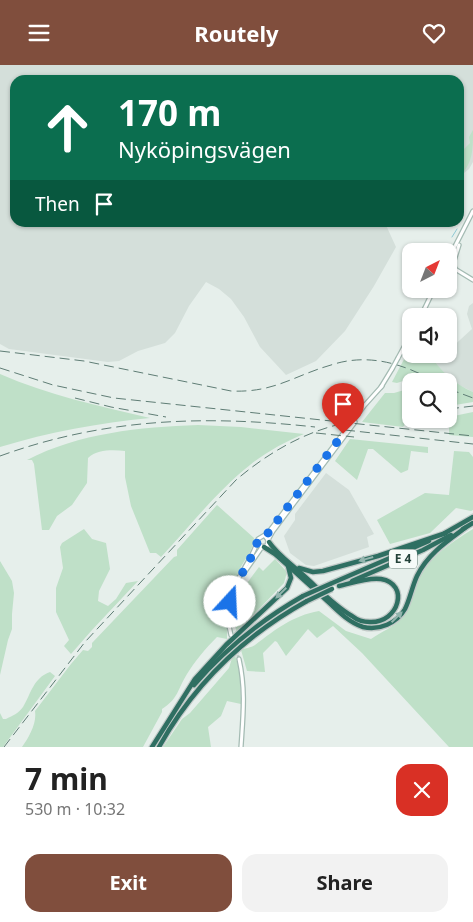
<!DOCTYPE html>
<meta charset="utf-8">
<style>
:root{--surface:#fff;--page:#f2f2f2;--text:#222;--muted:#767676;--accent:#804e3d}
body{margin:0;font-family:"Noto Sans",sans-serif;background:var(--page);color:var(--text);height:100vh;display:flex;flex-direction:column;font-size:19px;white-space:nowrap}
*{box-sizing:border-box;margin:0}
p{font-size:16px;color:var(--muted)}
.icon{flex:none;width:28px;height:28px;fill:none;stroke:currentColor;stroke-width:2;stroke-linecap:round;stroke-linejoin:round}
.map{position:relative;height:682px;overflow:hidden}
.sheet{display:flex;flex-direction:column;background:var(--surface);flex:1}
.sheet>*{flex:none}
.hud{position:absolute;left:10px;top:10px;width:454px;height:152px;border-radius:15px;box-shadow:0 1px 4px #0004;background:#0b6e4f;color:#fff;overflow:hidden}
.needle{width:32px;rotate:42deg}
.buttons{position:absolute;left:402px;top:178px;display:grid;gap:10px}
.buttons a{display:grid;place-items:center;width:55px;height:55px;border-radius:10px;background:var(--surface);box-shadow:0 1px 4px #0004;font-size:25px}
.pin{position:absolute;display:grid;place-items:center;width:42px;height:42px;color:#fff;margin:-51px -21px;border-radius:50% 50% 50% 0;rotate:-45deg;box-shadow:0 0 5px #0007}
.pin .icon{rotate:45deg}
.me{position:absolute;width:55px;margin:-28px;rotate:20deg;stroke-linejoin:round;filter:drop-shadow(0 0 4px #0008)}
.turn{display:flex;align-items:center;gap:18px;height:105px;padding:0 25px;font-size:22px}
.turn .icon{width:65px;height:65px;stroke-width:2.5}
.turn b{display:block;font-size:35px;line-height:42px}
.then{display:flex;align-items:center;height:48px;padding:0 25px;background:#0003;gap:10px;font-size:19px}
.round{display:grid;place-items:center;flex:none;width:52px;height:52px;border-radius:15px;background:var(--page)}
.overview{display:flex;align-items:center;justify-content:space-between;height:85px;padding:0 25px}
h1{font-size:30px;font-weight:700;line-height:38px}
.cta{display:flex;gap:10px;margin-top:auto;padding:10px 25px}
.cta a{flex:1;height:58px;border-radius:15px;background:var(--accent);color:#fff;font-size:20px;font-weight:700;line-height:58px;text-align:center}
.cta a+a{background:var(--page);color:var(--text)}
header{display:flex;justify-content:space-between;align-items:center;height:65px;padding:0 25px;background:var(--accent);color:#fff;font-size:22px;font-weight:700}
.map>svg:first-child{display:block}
.built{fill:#d4dfda}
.green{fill:#bfe0c8}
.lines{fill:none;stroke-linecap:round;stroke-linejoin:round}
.stream{stroke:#8ec9d4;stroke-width:1}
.secondary-tunnel{stroke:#bfccc8;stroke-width:3;stroke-dasharray:3 1.5;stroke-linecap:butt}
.secondary-casing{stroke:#a4bbb3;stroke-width:5.5}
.motorway-casing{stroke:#c2cac8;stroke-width:7}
.secondary{stroke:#fff;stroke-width:3}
.motorway{stroke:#2f6f62;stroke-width:4.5}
.rail{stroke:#5f7d75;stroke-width:1;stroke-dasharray:10 5;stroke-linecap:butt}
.secondary-bridge-casing{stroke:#a4bbb3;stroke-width:5.5;stroke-linecap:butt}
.motorway-bridge-casing{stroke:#c2cac8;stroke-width:7;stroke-linecap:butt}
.secondary-bridge{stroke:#fff;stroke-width:3}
.motorway-bridge{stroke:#2f6f62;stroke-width:4.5}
.oneway{fill:#93b5ae}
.route{stroke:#1a73e8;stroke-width:9;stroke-dasharray:0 16.2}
.labels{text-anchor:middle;stroke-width:4;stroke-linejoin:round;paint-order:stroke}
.shield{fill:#f7fbf9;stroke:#637a73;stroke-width:1}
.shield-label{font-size:12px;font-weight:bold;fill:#24423a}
</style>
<header><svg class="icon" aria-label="menu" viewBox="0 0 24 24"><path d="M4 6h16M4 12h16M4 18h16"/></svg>Routely<svg class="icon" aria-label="heart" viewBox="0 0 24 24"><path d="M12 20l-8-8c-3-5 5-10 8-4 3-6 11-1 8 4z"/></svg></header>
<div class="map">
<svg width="473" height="682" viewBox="0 0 473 682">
<rect width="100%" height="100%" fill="#e6efeb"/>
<g class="built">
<polygon points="0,0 473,0 473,97 469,104 459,112 459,15 15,15 15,158 385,158 396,182 374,221 345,266 316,296 286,310 260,282 244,252 231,234 219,224 206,217 189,241 175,268 165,278 138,286 119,296 108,297 9,284 0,279"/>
<polygon points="473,238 473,327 459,320 445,310 434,296 444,289 449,289 449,285 472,264 467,249 469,241"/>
<polygon points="326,408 349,425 374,469 367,472 369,482 314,501 306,500 290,488 284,471 295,455 295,449"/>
</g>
<g class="green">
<path d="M473,65C473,84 473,100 459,111V89L470,78L469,72Z"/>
<path d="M411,281V289H429C441,306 454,319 473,327V337L449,341V316H419L412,313L397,318L392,317Z"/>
<path d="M0,309C48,330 99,341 150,353C99,358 49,367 0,382Z"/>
<polygon points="411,323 411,354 436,354 434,359 427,363 428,359 424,356 418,358 406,358 403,362 362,357 385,328 394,328"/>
<polygon points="473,347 473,372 449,370 449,352"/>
<path d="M198,360L241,362L304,369C285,377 266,387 250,400C217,426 190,461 161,492L156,488H150L131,441L125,412V386C113,385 98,384 88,393L87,418L72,440L57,451L49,465H42L34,399L32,395H27C79,368 140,362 198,360Z"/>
<polygon points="350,374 428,382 428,388 411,386 408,405 401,408 373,384 368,384 357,415 335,396"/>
<polygon points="454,386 469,387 473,392 473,445 471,446 456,443 430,468 390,479 377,455 425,428 449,430"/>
<path d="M217,440L254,473C253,487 244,494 239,506C236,511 235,521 230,524C229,525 228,525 226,526L221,535L227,541V574L217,572C206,583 195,596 187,609C177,625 179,633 162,644V647L143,682H22C29,672 37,658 35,646L71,599L83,585L88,586L92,582V578L174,492L177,491V485Z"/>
<polygon points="84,464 92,474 106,478 110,504 99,526 98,536 108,541 116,534 126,518 138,516 92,565 71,589 64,581 69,575 56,547 56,523 63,503 60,482 62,478"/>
<path d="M473,464V682H449L362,588L333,561L317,573L308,564L286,591L277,577L275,576L263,588L265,607L247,606L241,585C245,583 251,583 255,580C276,564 292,551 319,546L346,566L371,574C381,567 394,562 403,552C411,543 412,531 416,520C427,493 449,479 473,464Z"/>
<path d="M275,494L287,507L284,518L237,567C226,542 245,521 259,502L263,506Z"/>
<polygon points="0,496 12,516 14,528 12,549 12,564 8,575 0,610"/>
<polygon points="235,590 240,607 241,639 227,636 221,651 208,662 211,682 163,682 182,654 190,648 229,603 232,593"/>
<path d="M50,607L55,611L3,682H0V648L3,654H6C12,651 19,648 23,642C31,629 33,613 50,607Z"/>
</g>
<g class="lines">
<g class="stream">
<polyline points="452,172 457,164"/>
<polyline points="442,186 444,182"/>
</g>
<polyline class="secondary-tunnel" points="232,573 239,594"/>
<g class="secondary-casing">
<g id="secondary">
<polyline points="449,193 473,146"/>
<polyline points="454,196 459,180"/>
<polyline points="455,204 473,215"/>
<polyline points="449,211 452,209 455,204 453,195"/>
<polyline points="421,251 434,224"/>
<polyline points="398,293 411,269"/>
<polyline points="381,322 392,304"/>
<polyline points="268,475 273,466 355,357"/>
<polyline points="257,478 262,482 267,481 268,475 265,471"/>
<polyline points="244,508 262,482"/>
<path d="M231,570C224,546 232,523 245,502C250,493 256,484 258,474L268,468L364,341L382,321"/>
<path d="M239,594C246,625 243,651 241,682"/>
</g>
</g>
<g class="motorway-casing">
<g id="motorway">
<polyline points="463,464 473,458"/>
<polyline points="445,468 473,452"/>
<path d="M269,477C277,489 291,499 302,509C318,523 333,540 352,551C357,555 363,557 370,557C399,558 410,519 381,514C368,512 352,518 339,521"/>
<path d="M264,482L275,489C291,503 307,518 323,532C335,543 347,557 363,562C379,566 397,558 405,544C410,534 412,522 417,511C427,490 446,477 465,463"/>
<polyline points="299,503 313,507 323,506 378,491 446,468"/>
<polyline points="352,516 423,485 451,470"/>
<polyline points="330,519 429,476"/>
<path d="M194,620C226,583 261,555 303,531"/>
<polyline points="152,682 195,614 226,580 287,523 291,513 288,501"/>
<path d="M159,682C194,619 244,571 307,536"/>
</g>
</g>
<use href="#secondary" class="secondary"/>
<use href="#motorway" class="motorway"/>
<g class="rail">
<path d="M0,286L84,296L231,326C274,328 293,311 331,300C367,288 402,298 434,316"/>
<polyline points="0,303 53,320 114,333 473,371"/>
<polyline points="449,324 473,333"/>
<polyline points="75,333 111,342 166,352"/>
<polyline points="449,344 473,341"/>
<polyline points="345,365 473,379"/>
<polyline points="316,368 354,372"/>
<path d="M0,391C105,353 205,350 315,362"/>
<path d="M4,682L85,577L236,415C269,387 307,365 350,357"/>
</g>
<g class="secondary-bridge-casing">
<polyline id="secondary-bridge" points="392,304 398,293"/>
</g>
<g class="motorway-bridge-casing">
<g id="motorway-bridge">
<polyline points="303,531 330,519"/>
<polyline points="307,536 332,524"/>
</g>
</g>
<use href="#secondary-bridge" class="secondary-bridge"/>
<use href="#motorway-bridge" class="motorway-bridge"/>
</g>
<defs><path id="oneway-solid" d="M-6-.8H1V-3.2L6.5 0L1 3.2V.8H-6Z" transform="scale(1.25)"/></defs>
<g class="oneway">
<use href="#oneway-solid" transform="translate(366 494) rotate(164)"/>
<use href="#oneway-solid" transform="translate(281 528) rotate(135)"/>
<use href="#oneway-solid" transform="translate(397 552) rotate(-44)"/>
</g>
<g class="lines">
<path class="route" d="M230,537C235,514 253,496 258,474L268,468L343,369"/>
</g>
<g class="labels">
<rect class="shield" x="389" y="484.5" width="28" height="19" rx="4"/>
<g class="shield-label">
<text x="403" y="498">E 4</text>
</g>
</g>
</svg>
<div class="buttons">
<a><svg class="needle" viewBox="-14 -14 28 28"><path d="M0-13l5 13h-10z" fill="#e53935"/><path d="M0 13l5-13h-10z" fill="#767676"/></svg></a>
<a><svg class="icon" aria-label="sound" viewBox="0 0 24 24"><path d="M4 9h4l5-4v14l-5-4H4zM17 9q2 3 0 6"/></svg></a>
<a><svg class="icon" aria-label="search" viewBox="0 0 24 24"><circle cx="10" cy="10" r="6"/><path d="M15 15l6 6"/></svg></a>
</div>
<div class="pin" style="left:343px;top:369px;background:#d93025"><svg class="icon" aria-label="arrive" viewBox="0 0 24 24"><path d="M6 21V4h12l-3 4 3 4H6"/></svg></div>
<svg class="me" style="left:230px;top:537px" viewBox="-20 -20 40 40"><circle r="19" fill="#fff"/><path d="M0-13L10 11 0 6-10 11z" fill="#1a73e8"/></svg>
<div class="hud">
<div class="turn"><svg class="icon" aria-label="ahead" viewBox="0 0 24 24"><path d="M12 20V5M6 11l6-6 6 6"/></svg><div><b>170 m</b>Nyköpingsvägen</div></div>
<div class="then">Then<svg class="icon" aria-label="arrive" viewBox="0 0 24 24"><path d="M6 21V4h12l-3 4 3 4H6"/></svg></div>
</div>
</div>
<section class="sheet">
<div class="overview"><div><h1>7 min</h1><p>530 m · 10:32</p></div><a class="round" style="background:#d93025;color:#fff"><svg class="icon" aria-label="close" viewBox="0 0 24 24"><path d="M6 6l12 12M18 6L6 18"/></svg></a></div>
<div class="cta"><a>Exit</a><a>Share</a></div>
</section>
